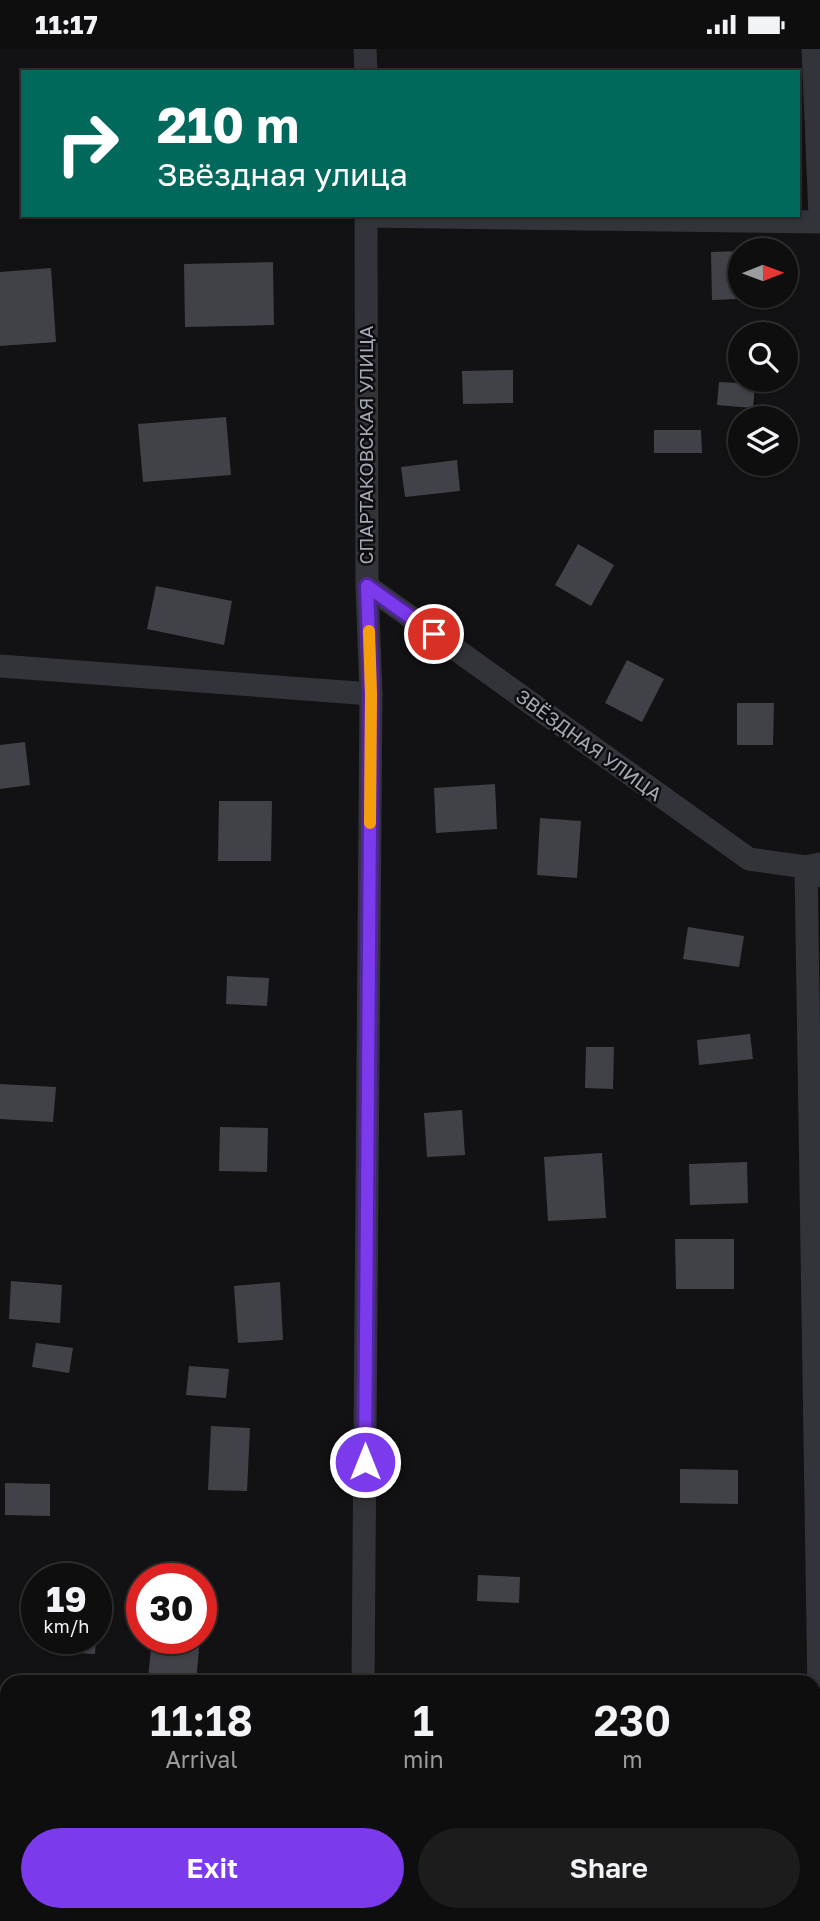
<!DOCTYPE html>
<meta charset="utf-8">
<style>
:root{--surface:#0e0e0f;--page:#1c1c1d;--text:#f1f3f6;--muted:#9b9c9e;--line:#2e2e2f;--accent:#7c3aed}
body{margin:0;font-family:"Golos Text",sans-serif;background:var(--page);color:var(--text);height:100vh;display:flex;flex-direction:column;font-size:26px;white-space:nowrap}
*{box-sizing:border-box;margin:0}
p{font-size:23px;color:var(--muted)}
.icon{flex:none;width:38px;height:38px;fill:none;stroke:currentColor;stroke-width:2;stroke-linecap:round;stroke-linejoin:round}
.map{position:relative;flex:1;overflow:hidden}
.drawer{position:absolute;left:0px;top:1626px;width:821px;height:247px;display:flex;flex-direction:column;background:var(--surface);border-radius:21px 21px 0 0;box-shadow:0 2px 5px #0004,0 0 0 2px var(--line)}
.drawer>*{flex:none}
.top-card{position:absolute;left:21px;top:21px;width:779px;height:147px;border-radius:0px;box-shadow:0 2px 5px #0004,0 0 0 2px var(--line);background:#00695c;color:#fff;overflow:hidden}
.needle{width:46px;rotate:89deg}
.controls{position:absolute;left:728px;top:189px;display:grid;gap:14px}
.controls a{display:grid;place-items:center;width:70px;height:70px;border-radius:50%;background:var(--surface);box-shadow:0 2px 5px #0004,0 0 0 2px var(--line);font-size:35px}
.speed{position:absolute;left:21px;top:1514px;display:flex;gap:14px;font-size:35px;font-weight:700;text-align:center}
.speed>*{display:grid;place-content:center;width:91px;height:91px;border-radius:50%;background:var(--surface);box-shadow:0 2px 5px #0004,0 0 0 2px var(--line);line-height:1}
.speed small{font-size:18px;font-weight:400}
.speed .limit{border:10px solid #d22;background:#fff;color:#111}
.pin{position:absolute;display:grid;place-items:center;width:60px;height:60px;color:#fff;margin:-30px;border:4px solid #fff;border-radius:50%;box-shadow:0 2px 7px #0007}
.me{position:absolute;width:77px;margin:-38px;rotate:0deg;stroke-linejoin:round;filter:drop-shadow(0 0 5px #0008)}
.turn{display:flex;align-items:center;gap:24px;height:147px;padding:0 21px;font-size:32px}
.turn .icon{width:91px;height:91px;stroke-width:2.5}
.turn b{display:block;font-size:49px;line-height:60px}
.eta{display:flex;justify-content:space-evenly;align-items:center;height:119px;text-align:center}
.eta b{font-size:42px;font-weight:600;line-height:49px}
.action{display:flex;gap:14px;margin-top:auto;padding:14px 21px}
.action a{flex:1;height:80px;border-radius:42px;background:var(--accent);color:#fff;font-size:28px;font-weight:600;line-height:80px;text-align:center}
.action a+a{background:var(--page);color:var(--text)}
.status{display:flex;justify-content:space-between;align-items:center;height:49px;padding:0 35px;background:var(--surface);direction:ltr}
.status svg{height:19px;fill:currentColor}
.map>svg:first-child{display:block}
.building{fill:#414247}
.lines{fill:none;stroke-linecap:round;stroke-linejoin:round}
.street{stroke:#333439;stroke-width:23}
.route-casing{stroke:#51269a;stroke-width:18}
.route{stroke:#7c3aed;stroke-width:12}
.slow{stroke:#f59e0b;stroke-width:12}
.labels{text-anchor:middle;stroke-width:5;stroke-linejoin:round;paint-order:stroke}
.street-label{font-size:19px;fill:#a4a9b4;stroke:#0d0d0f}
</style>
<div class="status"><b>11:17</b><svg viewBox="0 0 49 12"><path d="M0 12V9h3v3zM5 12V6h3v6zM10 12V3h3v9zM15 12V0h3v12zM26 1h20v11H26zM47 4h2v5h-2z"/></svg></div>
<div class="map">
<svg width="820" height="1872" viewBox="0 0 820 1872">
<rect width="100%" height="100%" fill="#121214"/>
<g class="building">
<polygon points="740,202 740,247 764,247 764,249 712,251 711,203"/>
<polygon points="273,213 274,276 185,278 184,215"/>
<polygon points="51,219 56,293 0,297 0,223"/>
<polygon points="513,321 513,354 463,355 462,322"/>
<polygon points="719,333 755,335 753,359 717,356"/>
<polygon points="226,368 231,426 143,433 138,375"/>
<polygon points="654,381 701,381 702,404 654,404"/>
<polygon points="457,411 460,442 405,448 401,418"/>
<polygon points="578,495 614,516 591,557 555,536"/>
<polygon points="156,537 232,552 224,596 147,580"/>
<polygon points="627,611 664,630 642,673 605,654"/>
<polygon points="737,654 774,654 773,696 737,696"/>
<polygon points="25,693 30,736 0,740 0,696"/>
<polygon points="495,735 497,780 436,784 434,739"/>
<polygon points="219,752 272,752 271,812 218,812"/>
<polygon points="540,769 581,772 577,829 537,826"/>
<polygon points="688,878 744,887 739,918 683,910"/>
<polygon points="227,927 269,929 267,957 226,955"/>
<polygon points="750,985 753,1010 699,1016 697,991"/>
<polygon points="586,998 614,998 613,1040 585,1039"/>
<polygon points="0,1035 56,1038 53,1073 0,1070"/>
<polygon points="462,1061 465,1106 427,1108 424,1064"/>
<polygon points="220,1078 268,1079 267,1123 219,1122"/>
<polygon points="602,1104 606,1169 548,1172 544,1108"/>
<polygon points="747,1113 748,1154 690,1156 689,1115"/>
<polygon points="675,1190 734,1190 734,1240 676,1240"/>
<polygon points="11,1232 62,1236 60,1274 9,1270"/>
<polygon points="280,1233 283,1291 238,1294 234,1237"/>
<polygon points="36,1294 73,1299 69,1324 32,1318"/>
<polygon points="189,1317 229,1320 226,1349 186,1346"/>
<polygon points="211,1377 250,1379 247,1442 208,1441"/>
<polygon points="680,1420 738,1421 738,1455 680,1454"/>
<polygon points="5,1434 50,1435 50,1467 5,1466"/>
<polygon points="478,1526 520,1528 519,1554 477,1552"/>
<polygon points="51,1589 96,1589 95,1605 51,1603"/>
<polygon points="152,1589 200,1589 196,1633 148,1630"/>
<polygon points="7,1645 7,1678 0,1679 0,1646"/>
</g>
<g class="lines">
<g class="street">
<polyline points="365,0 366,23"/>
<polyline points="813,0 820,166"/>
<polyline points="366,167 820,173"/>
<polyline points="367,537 749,810 806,818 815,827"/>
<polyline points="0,617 371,645"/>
<polyline points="820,815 806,818 820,1707"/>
<polyline points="363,1633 371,645 367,537 366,166"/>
<polyline points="361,1872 361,1866"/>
</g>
</g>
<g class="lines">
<g class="route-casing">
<polyline id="route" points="365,1413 371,645 367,537 434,585"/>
</g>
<use href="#route" class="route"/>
<polyline class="slow" points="369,582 371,645 370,774"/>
</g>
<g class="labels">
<g class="street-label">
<text transform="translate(366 396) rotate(-90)" y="7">СПАРТАКОВСКАЯ УЛИЦА</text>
<text transform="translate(589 696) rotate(36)" y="7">ЗВЁЗДНАЯ УЛИЦА</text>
</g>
</g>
</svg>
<div class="controls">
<a><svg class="needle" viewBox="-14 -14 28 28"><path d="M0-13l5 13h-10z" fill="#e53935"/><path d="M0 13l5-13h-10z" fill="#9b9c9e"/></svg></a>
<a><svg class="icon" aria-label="search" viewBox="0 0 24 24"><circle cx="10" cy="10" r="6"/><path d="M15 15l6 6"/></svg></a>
<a><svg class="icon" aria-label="layers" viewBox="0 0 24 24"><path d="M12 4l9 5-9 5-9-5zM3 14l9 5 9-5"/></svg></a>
</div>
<div class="speed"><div>19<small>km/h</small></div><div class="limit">30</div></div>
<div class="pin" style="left:434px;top:585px;background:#d93025"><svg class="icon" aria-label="arrive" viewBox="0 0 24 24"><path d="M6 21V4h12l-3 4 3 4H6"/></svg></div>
<svg class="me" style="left:365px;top:1413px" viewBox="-20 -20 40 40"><circle r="17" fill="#7c3aed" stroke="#fff" stroke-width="3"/><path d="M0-11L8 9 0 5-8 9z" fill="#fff"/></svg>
<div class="top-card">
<div class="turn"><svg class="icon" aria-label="right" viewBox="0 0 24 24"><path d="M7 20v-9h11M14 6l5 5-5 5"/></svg><div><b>210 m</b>Звёздная улица</div></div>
</div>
<section class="drawer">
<div class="eta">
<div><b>11:18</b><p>Arrival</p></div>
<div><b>1</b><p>min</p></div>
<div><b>230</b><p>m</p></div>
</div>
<div class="action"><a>Exit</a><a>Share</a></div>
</section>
</div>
